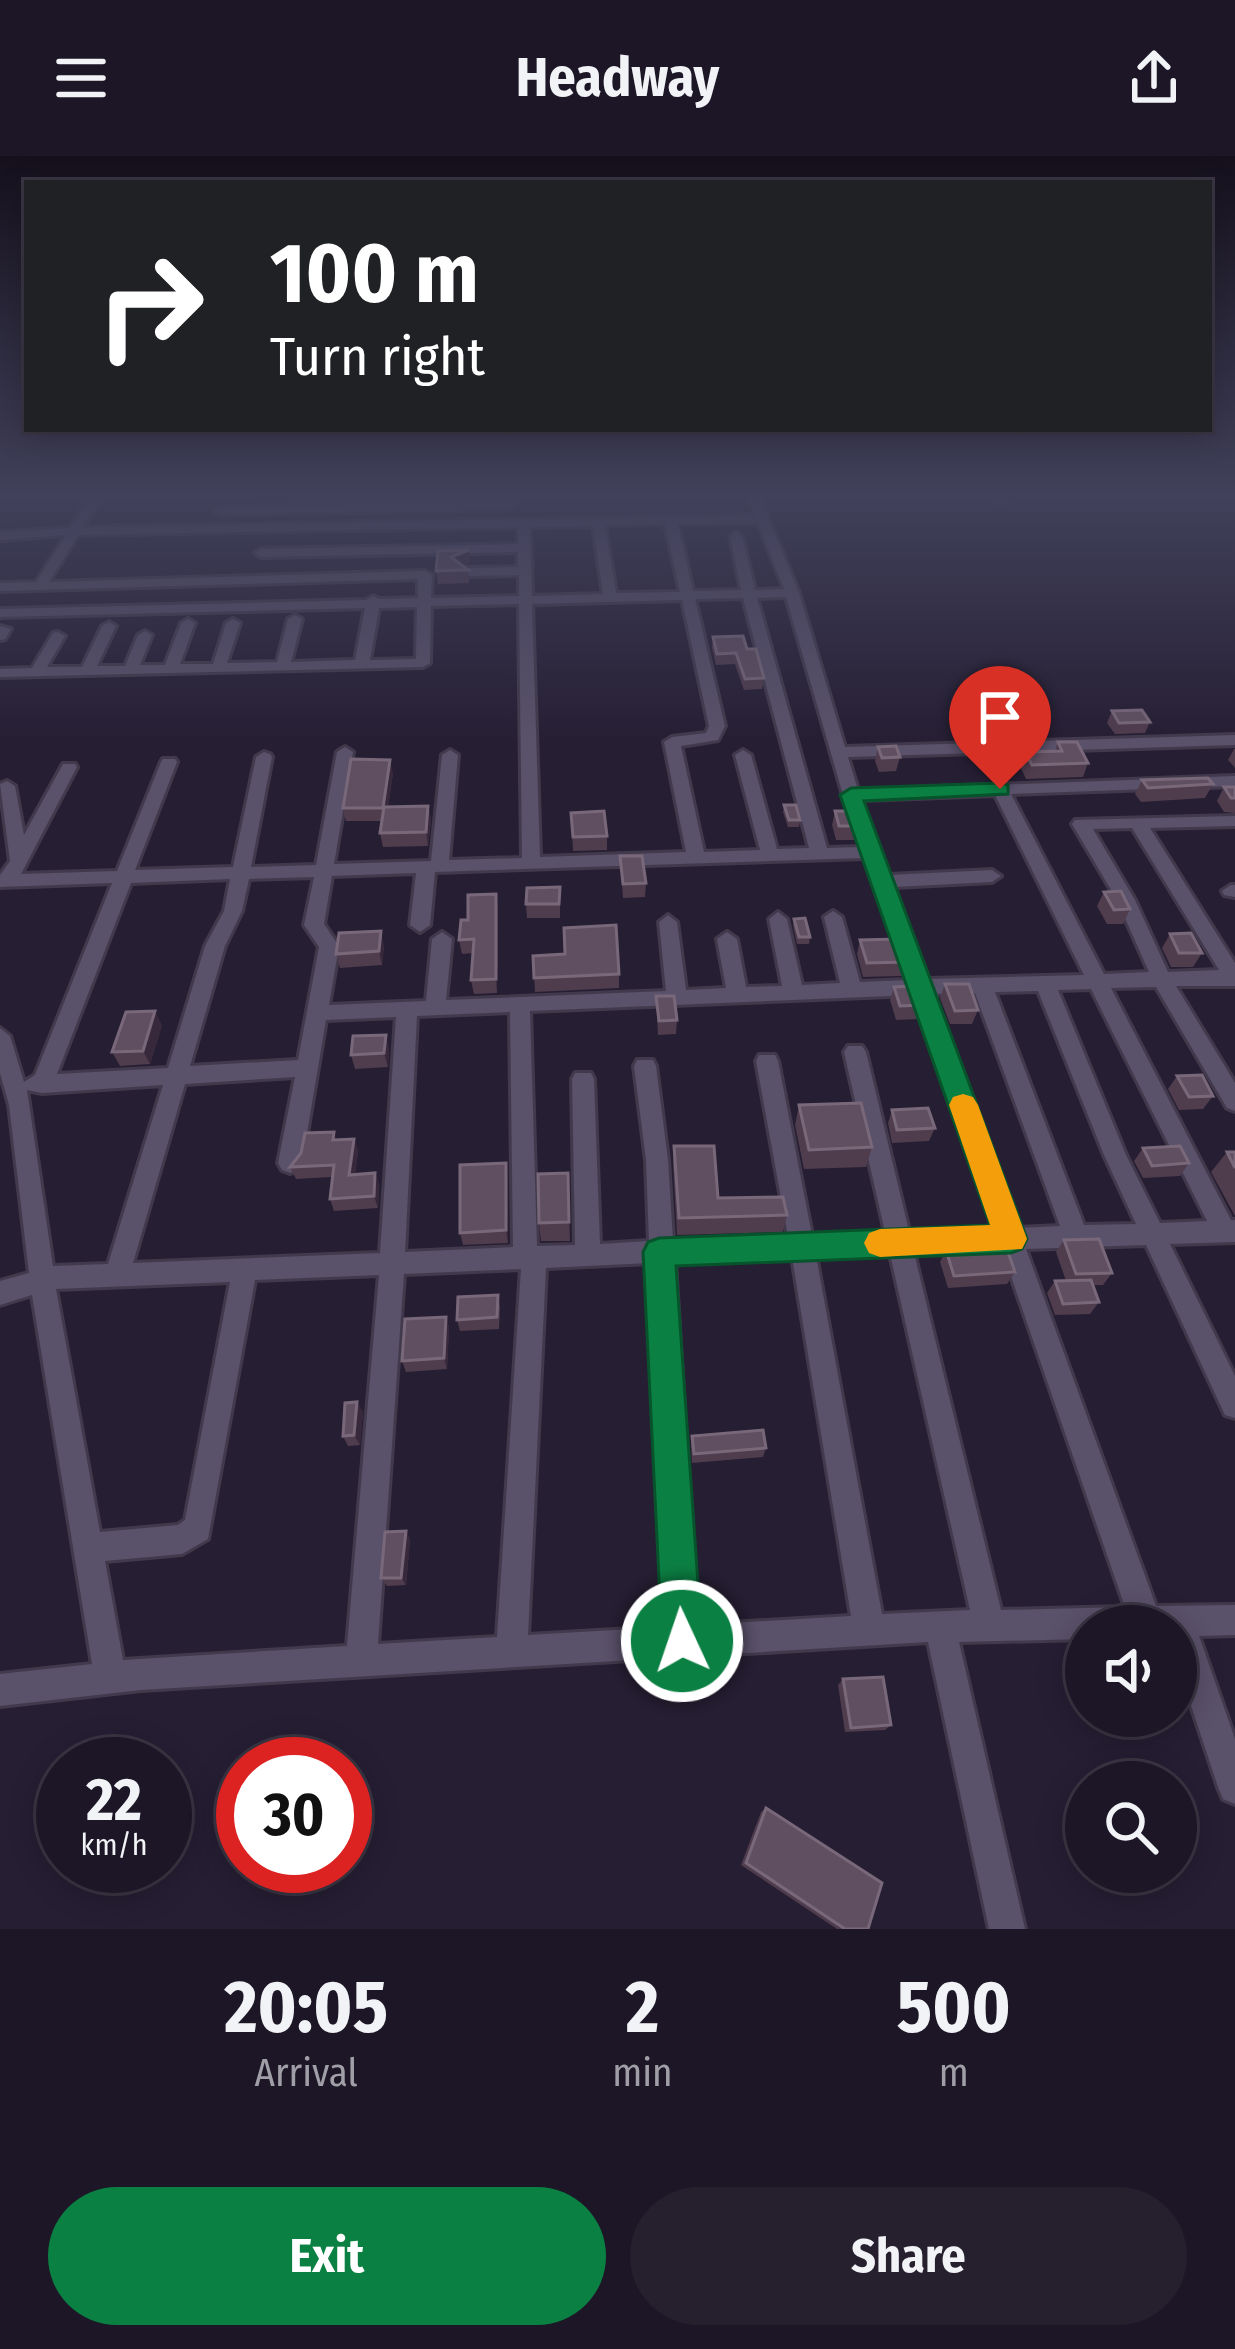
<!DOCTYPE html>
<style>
:root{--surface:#1c1626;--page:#251f2e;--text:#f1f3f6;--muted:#a09fa7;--line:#3a3543;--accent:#0b8043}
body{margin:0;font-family:"Fira Sans Condensed",sans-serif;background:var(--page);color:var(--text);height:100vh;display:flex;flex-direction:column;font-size:45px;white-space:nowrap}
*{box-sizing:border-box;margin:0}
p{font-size:39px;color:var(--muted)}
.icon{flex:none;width:66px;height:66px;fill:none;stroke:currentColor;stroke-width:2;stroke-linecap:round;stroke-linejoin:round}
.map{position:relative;height:1773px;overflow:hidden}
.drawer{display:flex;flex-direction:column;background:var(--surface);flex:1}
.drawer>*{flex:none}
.top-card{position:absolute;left:24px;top:24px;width:1188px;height:252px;border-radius:0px;box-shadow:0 6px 30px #0003,0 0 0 3px var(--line);background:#202124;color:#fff;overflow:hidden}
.tools{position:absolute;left:1065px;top:1449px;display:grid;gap:24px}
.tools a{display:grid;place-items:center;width:132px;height:132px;border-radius:50%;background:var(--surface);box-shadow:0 6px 30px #0003,0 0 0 3px var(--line);font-size:60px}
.speed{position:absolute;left:36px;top:1581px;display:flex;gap:24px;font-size:60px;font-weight:700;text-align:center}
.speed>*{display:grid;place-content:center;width:156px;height:156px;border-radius:50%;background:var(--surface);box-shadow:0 6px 30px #0003,0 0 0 3px var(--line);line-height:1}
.speed small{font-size:30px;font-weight:400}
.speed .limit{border:18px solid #d22;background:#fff;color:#111}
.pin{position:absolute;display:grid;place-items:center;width:102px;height:102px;color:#fff;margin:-123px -51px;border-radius:50% 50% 50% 0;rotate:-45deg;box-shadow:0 0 12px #0007}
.pin .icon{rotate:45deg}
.me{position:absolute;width:132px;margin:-66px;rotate:357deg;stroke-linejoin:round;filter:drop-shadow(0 0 9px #0008)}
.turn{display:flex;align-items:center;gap:42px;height:252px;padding:0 48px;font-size:54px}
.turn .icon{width:156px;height:156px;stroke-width:2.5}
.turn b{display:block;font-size:84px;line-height:102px}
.eta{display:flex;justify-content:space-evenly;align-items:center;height:204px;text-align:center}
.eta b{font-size:72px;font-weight:700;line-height:84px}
.button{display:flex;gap:24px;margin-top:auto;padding:24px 48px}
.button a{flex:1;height:138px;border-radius:72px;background:var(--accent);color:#fff;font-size:48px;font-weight:700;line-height:138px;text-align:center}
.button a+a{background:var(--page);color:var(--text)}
header{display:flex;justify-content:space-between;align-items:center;height:156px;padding:0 48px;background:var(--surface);font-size:54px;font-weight:700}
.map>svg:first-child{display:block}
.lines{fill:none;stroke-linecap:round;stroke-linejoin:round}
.minor-casing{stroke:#423a4c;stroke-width:6}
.minor{fill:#5a516a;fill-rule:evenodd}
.wall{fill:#4f3c4d}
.shaded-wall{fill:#37283b}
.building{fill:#604f60;stroke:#786879;stroke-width:3}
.route{fill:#0b8043;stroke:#07532c;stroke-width:3}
.slow{fill:#f59e0b}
</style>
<header><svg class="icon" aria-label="menu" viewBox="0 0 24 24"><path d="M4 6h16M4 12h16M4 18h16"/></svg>Headway<svg class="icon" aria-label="share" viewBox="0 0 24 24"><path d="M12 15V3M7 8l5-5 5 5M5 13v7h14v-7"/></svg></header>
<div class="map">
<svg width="1235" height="1773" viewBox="0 0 1235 1773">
<rect width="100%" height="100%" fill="#261e33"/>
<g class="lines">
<g class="minor-casing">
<g id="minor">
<path d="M91,339H103L83,371L755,359L747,339H759L799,437L845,591L1235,579V589L848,601L858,634L1235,620V630L1011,638L1104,818L1149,816L1117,744L1072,668L1075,664L1235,660V670L1150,672L1235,807V830H1176L1235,927V955L1227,952L1156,831L1111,832L1231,1064H1235V1086L1170,1088L1235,1220V1262L1225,1259L1146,1089L1026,1093L1156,1450L1235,1449V1479L1199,1480L1235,1583V1648L1223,1643L1218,1631L1176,1504V1470H1086V1483L959,1486L1025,1773H989L928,1486L141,1534L0,1550V1518L92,1508L32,1139L0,1149V1125L29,1117L9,949L0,917V872L10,880L24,926L35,919L112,727L0,731V719L10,705L0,628L7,625L15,630L24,679L63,608H75L77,611L21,718L117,715L161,606L163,603H175L177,606L135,714L233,711L256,601L264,596L270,598L272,601L251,711L316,709L337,596L345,591L353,596L334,708L431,705L442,599L450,594L458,599L449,704L522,702L519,448L431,450L430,507L423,511L0,521V513L32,512L53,477L58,476L65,480L47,511H82L102,470L109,466L116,470L97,510H125L138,479L145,475L152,479L140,509H165L181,467L188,463L195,467L180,508H213L226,467L233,463L240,467L227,507L277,506L288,463L295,459L302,463L291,506L355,504L365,452L0,461V453L366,444L373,440L379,443L418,442V423L0,435V427L36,426L66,379L0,384V376L70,372ZM758,367L784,433L755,434L742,380L736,376L730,380L741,434L693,435L678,368ZM665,368L680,436L616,437L605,369ZM593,370L603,438L532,440L530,371ZM518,371V388L261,393L255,397L261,401L518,396V411L464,412L457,416L464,420L519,419V440L431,442L432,419L425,415L49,426L78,379ZM786,441L843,639L861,691L827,692L757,442ZM743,442L809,692L777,693L751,599L743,594L735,599L760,694L704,696L681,590L718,584L725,570L695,443ZM682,444L709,570L706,577L672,581L664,586L686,696L540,701L532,448ZM417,451L416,503L370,504L379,452ZM995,639L1084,819L928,823L894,731L992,726L1001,720L992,714L889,719L861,644ZM1132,672L1219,814L1168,816L1135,744L1093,673ZM865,702L909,824L860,826L842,761L833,755L824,761L840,827L802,829L787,763L778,756L769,763L782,830L746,831L737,783L727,776L717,783L726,832L686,834L677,766L668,759L659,766L666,835L446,844L452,783L442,776L432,783L426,845L329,849L339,790L324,768L332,720L416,717L410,769L420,776L430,769L435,716ZM314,721L304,769L319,791L298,904L190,910L225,790L242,755L249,723ZM230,723L224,755L205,790L168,912L57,918L131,727ZM1091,833L1207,1065L1160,1067L1126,999L1058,834ZM1038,835L1104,999L1136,1068L1084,1069L995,836ZM975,837L1060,1070L1018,1072L934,838ZM914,839L995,1073L909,1075L866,896L862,890H848L844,896L885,1076L812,1079L778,905L775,899H759L756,905L788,1080L673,1084L668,1004L656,910L653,904H637L634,910L646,1004L649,1085L600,1088L594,923L591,917H575L572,923L575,1089L537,1090L530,855ZM510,856L513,1091L405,1096L417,860ZM396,861L380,1097L133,1107L185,928L295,921L278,1007L282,1014L290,1017L298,1014L302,1007L326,864ZM163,929L108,1108L53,1110L27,934L42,937ZM1002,1094L1125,1451L1001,1454L914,1097ZM890,1098L970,1454L882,1458L816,1100ZM792,1101L851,1460L697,1469L675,1106ZM650,1107L666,1471L528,1479L546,1112ZM521,1113L497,1481L378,1488L404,1118ZM379,1119L347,1490L123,1504L105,1405L182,1398L208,1383L255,1124ZM230,1126L185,1364L178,1369L100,1376L56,1133Z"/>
<polygon points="994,339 1006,339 1009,344 999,347"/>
<polygon points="512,346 514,349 508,353 220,359 214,355 220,351"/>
<polygon points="0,470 11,473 5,483 0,484"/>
<polygon points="1231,729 1235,729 1235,741 1224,739 1222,735"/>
</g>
</g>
<use href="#minor" class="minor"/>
</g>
<g class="wall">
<polygon points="470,407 463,410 468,414 469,427 438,428 436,415"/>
<polygon points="713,481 747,493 764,522 762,533 744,534 735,508 716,509 712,492"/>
<polygon points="1112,555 1150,566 1145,577 1115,578 1107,567"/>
<polygon points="1058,586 1088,607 1083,621 1026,623 1020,610 1025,596 1055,595"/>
<polygon points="878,591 900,601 896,615 879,616 875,605"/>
<polygon points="1234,593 1235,593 1235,612 1228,604"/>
<polygon points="393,617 388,651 428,650 431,664 428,690 383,691 380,677 382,665 346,665 343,652"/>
<polygon points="1142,624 1213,628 1205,642 1141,646 1135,638"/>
<polygon points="1224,631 1235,631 1235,657 1224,656 1217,645"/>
<polygon points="784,649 800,664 799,671 788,671 783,656"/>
<polygon points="835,655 857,670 854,684 836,684 832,669"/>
<polygon points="571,657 607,680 607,694 573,695"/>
<polygon points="620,700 646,727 645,741 623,742"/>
<polygon points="560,731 560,762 527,762 526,748"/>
<polygon points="1104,736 1130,753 1123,768 1107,768 1097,750"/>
<polygon points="496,738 498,752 497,837 474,838 471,824 473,797 462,798 459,784 468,764"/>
<polygon points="794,763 810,781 809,788 797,788 793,770"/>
<polygon points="1170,778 1202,797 1193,811 1171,811 1162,792"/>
<polygon points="860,784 907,806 903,820 863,821 857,798"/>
<polygon points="384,789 382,809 340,812 336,798"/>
<polygon points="565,798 619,818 619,832 535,836 533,800"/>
<polygon points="945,828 978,854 972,868 950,868 940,842"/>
<polygon points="894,831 922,849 918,863 896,864 890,844"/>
<polygon points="656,840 677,864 676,878 658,879"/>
<polygon points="162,869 150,908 120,910 112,896"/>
<polygon points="389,892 388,911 355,913 351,899"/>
<polygon points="1177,920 1213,940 1203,953 1179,954 1168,933"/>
<polygon points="799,949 872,991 866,1011 804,1013 795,969"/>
<polygon points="892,954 935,972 929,985 892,987 888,967"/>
<polygon points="354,983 358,995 355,1019 375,1017 379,1029 378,1052 334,1055 330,1043 332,1021 296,1023 290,1011 337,984"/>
<polygon points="674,990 718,1042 787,1059 783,1076 677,1079 673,1008"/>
<polygon points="1143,992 1189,1007 1180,1020 1143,1022 1134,1005"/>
<polygon points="1227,996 1235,996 1235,1060 1211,1016"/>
<polygon points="568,1017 570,1085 541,1085 539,1067"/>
<polygon points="508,1020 508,1087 463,1089 460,1077"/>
<polygon points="1064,1084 1112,1117 1103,1129 1093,1129 1099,1146 1090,1158 1055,1159 1047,1137 1055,1125 1066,1125 1056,1096"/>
<polygon points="946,1094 1015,1116 1007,1128 948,1132 940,1106"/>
<polygon points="498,1139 500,1151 499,1173 460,1175 457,1164"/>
<polygon points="446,1161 449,1172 447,1213 406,1216 402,1205"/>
<polygon points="357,1246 363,1256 360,1289 348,1290 343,1280"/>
<polygon points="692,1280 766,1292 763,1301 692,1307 691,1290"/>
<polygon points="406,1375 410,1384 406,1429 387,1430 381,1422"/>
<polygon points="843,1523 891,1569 885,1574 845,1576 838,1529"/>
<polygon points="766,1652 868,1773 837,1773 741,1709 761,1656"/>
</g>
<g class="shaded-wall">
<polygon points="469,394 470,407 453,414 451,401"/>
<polygon points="390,604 393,617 386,665 383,652"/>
<polygon points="428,650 431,664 428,690 426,676"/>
<polygon points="496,738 498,752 497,837 496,823"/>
<polygon points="381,775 384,789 382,809 379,795"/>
<polygon points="155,855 162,869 150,908 143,895"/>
<polygon points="386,879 389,892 388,911 384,897"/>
<polygon points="354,983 358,995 354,1031 349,1019"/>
<polygon points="506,1007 508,1020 508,1087 506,1074"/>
<polygon points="375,1017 379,1029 378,1052 374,1040"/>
<polygon points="446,1161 449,1172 447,1213 444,1202"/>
<polygon points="357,1246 363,1256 360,1289 354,1279"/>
<polygon points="406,1375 410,1384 406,1429 401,1422"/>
</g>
<g class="building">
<polygon points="469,394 451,401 468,414 436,415 438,395"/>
<polygon points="743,480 747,493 756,493 764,522 745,523 736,497 717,498 713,481"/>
<polygon points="1142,554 1150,566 1119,567 1112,555"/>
<polygon points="1058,586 1077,586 1088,607 1032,609 1025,596 1062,595"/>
<polygon points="896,590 900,601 882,602 878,591"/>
<polygon points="351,603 390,604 383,652 343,652"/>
<polygon points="1208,622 1213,628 1148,632 1142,624"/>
<polygon points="1224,631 1235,631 1235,642 1231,642"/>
<polygon points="784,649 796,649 800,664 789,664"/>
<polygon points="428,650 426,676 380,677 384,651"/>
<polygon points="604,655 607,680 573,681 571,657"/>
<polygon points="835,655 851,655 857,670 839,670"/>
<polygon points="620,700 642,700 646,727 623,728"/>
<polygon points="560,731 559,748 526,748 527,732"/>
<polygon points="1121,735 1130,753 1114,754 1104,736"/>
<polygon points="496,738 496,823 471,824 474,783 459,784 461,764 468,764 468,739"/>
<polygon points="805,762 810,781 799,781 794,763"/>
<polygon points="616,769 619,818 534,822 533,800 565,798 564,772"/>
<polygon points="381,775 379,795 336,798 339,777"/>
<polygon points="1191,777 1202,797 1179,797 1170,778"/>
<polygon points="898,783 907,806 867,807 860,784"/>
<polygon points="945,828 969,828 978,854 955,855"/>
<polygon points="915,830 922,849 900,850 894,831"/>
<polygon points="656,840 674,840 677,864 659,865"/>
<polygon points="155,855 143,895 112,896 126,856"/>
<polygon points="386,879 384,897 351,899 353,880"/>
<polygon points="1202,919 1213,940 1189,941 1177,920"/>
<polygon points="861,947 872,991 809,994 799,949"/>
<polygon points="928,952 935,972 897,974 892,954"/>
<polygon points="334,976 333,984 354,983 349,1019 375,1017 374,1040 330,1043 334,1009 290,1011 301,997 305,977"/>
<polygon points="674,990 714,990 718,1042 783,1041 787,1059 679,1062"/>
<polygon points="1180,990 1189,1007 1152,1010 1143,992"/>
<polygon points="1227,996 1235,996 1235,1012"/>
<polygon points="506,1007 506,1074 460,1077 460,1009"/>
<polygon points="568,1017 569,1066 539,1067 538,1018"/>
<polygon points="1099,1083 1112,1117 1076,1118 1064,1084"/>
<polygon points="1006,1090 1015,1116 954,1120 946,1094"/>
<polygon points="1091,1124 1099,1146 1063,1148 1055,1125"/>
<polygon points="498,1139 497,1161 457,1164 458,1141"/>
<polygon points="446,1161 444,1202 402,1205 405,1163"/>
<polygon points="357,1246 354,1279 343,1280 345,1247"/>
<polygon points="763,1274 766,1292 694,1298 692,1280"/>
<polygon points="406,1375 401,1422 381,1422 385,1376"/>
<polygon points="883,1521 891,1569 851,1572 843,1523"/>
<polygon points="766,1652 882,1727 868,1773 845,1773 746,1707"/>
</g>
<linearGradient id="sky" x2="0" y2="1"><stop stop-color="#15101c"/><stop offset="0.58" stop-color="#41415b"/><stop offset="1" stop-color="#41415b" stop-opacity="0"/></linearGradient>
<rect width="1235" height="587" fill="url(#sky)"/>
<polygon class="route" points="1000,627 1008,629 1008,638 864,645 1027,1083 1022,1093 1011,1097 676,1110 702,1485 697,1500 682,1506 668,1500 662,1485 643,1096 648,1086 659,1082 990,1069 840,639 851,632"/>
<polygon class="slow" points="963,938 973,941 978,949 1027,1083 1022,1093 880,1101 869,1097 864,1087 869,1077 880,1073 990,1069 949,949 953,941"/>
</svg>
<div class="tools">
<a><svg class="icon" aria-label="sound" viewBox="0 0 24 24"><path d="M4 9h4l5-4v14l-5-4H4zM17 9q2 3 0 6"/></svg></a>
<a><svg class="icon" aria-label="search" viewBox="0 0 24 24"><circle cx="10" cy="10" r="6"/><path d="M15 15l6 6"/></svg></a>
</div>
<div class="speed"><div>22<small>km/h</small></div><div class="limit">30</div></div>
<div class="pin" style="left:1000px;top:633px;background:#d93025"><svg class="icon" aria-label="arrive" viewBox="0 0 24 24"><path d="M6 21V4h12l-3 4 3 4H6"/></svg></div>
<svg class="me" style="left:682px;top:1485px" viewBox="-20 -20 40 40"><circle r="17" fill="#0b8043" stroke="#fff" stroke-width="3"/><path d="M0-11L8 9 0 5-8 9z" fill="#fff"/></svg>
<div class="top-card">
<div class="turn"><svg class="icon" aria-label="right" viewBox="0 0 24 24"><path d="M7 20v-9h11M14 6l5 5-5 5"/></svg><div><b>100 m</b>Turn right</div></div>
</div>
</div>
<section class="drawer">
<div class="eta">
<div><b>20:05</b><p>Arrival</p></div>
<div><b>2</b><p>min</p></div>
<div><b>500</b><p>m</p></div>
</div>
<div class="button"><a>Exit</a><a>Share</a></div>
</section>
